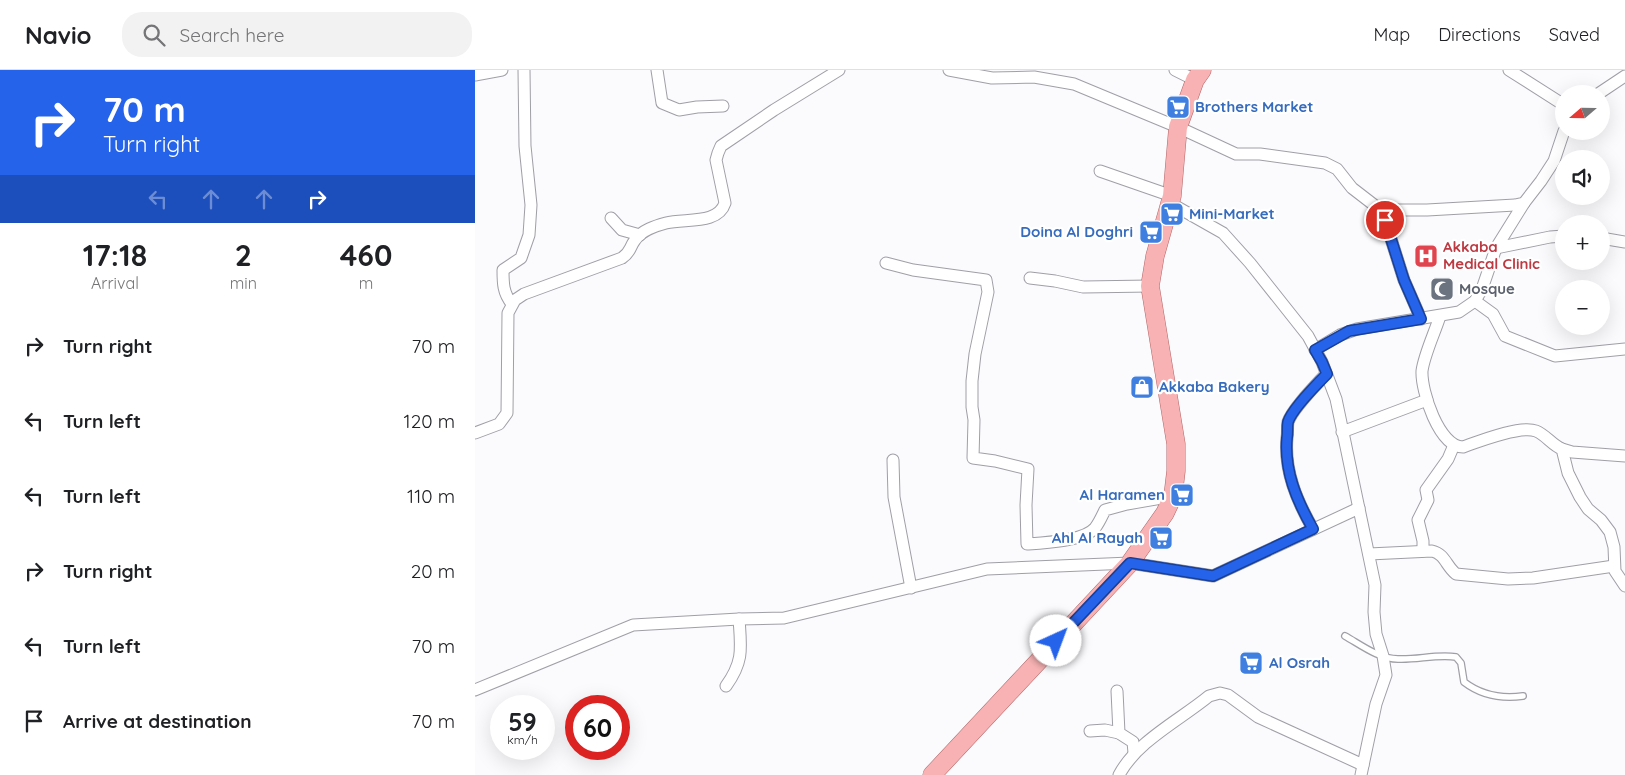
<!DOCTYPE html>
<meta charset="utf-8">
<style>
:root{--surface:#fff;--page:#f2f2f2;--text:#202124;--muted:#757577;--line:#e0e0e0}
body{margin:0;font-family:Quicksand,sans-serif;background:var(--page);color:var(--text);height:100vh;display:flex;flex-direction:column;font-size:19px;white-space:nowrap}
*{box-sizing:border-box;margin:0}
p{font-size:16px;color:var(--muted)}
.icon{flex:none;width:28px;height:28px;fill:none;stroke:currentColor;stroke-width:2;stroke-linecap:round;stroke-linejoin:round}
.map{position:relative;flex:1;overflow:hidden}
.drawer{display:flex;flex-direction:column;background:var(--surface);width:475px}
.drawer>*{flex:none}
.top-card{background:#2563eb;color:#fff;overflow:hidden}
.needle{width:32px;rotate:250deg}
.fabs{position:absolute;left:1080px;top:15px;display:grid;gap:10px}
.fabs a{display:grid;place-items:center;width:55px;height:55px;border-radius:50%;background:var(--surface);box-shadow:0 5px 20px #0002;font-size:25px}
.speed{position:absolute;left:15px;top:625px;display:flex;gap:10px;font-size:25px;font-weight:700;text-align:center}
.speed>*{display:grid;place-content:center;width:65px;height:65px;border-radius:50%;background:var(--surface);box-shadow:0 5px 20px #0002;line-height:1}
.speed small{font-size:12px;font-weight:400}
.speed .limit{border:8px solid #d22;background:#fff;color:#111}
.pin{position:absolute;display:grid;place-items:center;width:42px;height:42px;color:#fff;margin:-21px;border:2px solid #fff;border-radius:50%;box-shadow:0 1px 5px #0007}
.me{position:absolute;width:55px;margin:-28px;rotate:43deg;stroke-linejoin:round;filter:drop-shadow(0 0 4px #0008)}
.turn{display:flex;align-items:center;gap:18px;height:105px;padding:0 20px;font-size:22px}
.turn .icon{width:65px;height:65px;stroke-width:2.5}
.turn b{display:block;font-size:35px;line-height:42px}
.lanes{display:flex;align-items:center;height:48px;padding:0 20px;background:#0003;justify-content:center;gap:25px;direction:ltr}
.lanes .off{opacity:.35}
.eta{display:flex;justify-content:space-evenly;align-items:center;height:85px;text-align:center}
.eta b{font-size:30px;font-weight:700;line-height:35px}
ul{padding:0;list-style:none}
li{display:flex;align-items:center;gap:15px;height:75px;padding:0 20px}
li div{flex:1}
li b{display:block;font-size:19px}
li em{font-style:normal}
header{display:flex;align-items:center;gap:30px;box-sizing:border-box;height:70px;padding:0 25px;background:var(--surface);border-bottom:1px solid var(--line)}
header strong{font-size:24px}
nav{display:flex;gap:28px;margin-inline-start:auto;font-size:18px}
.search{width:350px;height:45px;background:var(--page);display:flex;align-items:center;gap:12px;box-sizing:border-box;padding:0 18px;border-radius:20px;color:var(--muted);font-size:19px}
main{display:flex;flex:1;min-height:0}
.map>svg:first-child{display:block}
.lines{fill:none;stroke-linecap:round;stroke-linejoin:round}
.lane-casing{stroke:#9f9fa6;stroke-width:8}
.street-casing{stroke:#9f9fa6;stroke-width:13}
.primary-casing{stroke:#b16567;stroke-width:19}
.lane{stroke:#fff;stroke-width:5.5}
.street{stroke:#fff;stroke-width:11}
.primary{stroke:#f8b2b3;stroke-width:18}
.route-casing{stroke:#184099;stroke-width:12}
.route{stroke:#2563eb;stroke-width:9}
.labels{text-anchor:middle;stroke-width:4.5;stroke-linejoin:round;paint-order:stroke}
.shop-label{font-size:15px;font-weight:bold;fill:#366cbe;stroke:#fff;text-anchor:start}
.health-label{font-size:15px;font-weight:bold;fill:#be3a42;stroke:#fff;text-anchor:start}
.worship-label{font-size:15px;font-weight:bold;fill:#5b616d;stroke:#fff;text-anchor:start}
</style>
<header>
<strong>Navio</strong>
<div class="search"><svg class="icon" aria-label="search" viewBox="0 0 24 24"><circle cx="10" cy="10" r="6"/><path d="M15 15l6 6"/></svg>Search here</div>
<nav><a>Map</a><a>Directions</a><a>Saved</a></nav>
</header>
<main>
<section class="drawer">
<div class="top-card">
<div class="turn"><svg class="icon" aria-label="right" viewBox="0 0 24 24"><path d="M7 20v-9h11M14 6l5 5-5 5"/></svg><div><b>70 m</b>Turn right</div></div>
<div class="lanes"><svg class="icon off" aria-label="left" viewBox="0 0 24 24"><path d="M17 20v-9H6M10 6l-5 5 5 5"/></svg><svg class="icon off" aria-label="ahead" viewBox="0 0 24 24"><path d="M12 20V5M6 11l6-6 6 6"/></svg><svg class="icon off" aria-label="ahead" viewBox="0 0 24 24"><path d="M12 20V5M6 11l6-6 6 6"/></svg><svg class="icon" aria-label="right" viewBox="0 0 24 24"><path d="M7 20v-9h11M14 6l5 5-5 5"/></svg></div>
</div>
<div class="eta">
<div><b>17:18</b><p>Arrival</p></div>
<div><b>2</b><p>min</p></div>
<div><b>460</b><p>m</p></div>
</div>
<ul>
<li><svg class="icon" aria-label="right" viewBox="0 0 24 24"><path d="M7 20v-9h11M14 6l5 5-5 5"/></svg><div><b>Turn right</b></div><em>70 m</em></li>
<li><svg class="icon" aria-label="left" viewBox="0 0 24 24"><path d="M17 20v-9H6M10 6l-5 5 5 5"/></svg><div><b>Turn left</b></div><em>120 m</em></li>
<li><svg class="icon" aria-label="left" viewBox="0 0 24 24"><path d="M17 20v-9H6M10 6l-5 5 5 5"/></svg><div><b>Turn left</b></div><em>110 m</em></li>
<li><svg class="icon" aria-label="right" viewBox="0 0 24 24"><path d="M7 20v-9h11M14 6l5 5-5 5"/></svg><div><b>Turn right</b></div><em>20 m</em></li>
<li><svg class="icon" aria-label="left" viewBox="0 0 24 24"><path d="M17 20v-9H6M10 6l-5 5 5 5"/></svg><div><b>Turn left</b></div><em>70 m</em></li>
<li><svg class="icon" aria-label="arrive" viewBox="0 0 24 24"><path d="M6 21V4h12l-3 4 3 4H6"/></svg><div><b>Arrive at destination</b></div><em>70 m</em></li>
</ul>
</section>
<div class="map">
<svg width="1150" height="705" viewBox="0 0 1150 705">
<rect width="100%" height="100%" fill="#fbfbfe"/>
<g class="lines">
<g class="lane-casing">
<path id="lane" d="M870,566C886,575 904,589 923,589C942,590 962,584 981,587L986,593L989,612C1006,625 1026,629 1048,626"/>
</g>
<g class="street-casing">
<g id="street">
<polyline points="182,0 187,33 204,40 222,37 248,36"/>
<polyline points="474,0 517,8 559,7 599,14 705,58 761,84 785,84 850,93 862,99 877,118 912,145"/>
<polyline points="700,0 720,10"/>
<polyline points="1034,0 1089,35"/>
<polyline points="0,5 27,0"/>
<polyline points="1123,24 1150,6"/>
<polyline points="625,101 697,126"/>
<polyline points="695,133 748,163 775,193 833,266 847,292 861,329 900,515 899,542 901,564 908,586 911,605 901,634 886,705"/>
<polyline points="136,148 147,160 165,165"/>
<polyline points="1126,168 1150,172"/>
<polyline points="1021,178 1075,167 1089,166"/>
<path d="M411,193L438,200L511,210L513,222L500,284L497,311V337L499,350L498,388L520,391L553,399L551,435L552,474C569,473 609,471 620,458C624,453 627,446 630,440L652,434L698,426"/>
<polyline points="555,208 580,211 608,217 675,216"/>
<polyline points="1000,231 1018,244 1030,266 1080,286 1150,279"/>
<path d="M37,234C28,223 28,213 28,200L46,188L54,165L56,135L50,76L49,0"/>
<path d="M965,246C960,262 949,285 947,301C946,321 964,377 988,377C1005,371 1045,355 1061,361C1071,365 1077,375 1087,379L1093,403L1105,427L1113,439L1126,450L1135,462L1139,477L1140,501L1150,516"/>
<polyline points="946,249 929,210 910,150 916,142 921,140 952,140 1040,135 1049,133 1066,111 1079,91 1089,61"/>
<polyline points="840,280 865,265 882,259 984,242 1000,231 1007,219 1021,178 1049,133"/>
<polyline points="867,362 952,330"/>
<path d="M0,363L24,354L32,343L33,243L40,230L49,224L147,188C156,182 154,178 160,170C167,160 180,156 191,153C210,148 243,155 250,133L241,90L243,83L246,76L299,40L364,0"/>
<polyline points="1087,379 1097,382 1150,386"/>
<polyline points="418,390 419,427 436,518"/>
<path d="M838,459C822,431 809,401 812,368C813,363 812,357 813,352C817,339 842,314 851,304"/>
<polyline points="948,481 948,471 943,450 953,430 951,420 973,389 979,375"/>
<path d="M894,484L957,481C970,484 971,496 981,504L1033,509L1058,508L1139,496"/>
<path d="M251,616C269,591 266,578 264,549"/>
<polyline points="0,620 158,555 264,549 309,548 512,499 655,493 738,506 884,438"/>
<polyline points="642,621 644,663 658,672 659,683"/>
<polyline points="615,661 630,660 644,663"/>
<path d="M644,705C662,671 705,650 734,626L745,623L753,625L783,647L888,695"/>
</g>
</g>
<g class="primary-casing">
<polyline id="primary" points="457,705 655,493 690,443 698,426 701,401 701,374 675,216 680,186 697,126 703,57 720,10 727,0"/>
</g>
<use href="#lane" class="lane"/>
<use href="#street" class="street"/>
<use href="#primary" class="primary"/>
</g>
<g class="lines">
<g class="route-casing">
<path id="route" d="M581,571L655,493L738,506L838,459C822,431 809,401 812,368C813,363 812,357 813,352C817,339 842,314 852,304L847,292L840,280L874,261L946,249L929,210L910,150"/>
</g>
<use href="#route" class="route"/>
</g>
<defs>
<g id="supermarket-square" transform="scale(1.25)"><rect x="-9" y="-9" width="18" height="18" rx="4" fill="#3f7fe0" stroke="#fff"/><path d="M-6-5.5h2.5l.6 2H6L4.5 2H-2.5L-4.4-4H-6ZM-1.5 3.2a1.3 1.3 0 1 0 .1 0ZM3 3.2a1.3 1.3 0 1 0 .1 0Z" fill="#fff"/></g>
<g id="hospital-square" transform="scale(1.25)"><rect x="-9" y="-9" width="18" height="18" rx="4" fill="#e0444e" stroke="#fff"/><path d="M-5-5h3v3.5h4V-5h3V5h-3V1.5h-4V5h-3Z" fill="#fff"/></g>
<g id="mosque-square" transform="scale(1.25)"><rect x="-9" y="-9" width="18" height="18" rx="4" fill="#6b7280" stroke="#fff"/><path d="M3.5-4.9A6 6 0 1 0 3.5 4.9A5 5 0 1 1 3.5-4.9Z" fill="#fff"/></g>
<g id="shop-square" transform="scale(1.25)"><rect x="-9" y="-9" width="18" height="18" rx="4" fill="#3f7fe0" stroke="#fff"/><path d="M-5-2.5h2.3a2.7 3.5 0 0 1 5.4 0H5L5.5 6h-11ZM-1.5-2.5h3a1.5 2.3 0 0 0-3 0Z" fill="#fff"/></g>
</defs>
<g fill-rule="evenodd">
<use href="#supermarket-square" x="703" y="37"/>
<use href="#supermarket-square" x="697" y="144"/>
<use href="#supermarket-square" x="676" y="162"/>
<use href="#hospital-square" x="951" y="186"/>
<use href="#mosque-square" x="967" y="219"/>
<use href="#shop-square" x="667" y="317"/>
<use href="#supermarket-square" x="707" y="425"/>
<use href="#supermarket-square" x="686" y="468"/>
<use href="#supermarket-square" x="776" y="593"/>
</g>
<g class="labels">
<g class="shop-label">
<text x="720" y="42">Brothers Market</text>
<text x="714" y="149">Mini-Market</text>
<text x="658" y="167" text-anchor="end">Doina Al Doghri</text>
<text x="684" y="322">Akkaba Bakery</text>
<text x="690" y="430" text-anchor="end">Al Haramen</text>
<text x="668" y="473" text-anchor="end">Ahl Al Rayah</text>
<text x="794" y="598">Al Osrah</text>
</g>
<g class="health-label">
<text x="968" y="182">Akkaba<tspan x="968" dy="17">Medical Clinic</tspan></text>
</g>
<g class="worship-label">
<text x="984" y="224">Mosque</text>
</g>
</g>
</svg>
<div class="fabs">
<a><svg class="needle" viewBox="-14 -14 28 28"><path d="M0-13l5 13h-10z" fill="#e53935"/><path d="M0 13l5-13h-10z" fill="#757577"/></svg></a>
<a><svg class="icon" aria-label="sound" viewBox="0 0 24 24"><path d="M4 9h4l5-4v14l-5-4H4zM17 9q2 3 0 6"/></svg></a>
<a>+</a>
<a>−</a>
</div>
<div class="speed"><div>59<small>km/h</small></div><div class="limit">60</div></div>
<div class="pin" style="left:910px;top:150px;background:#d93025"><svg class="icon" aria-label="arrive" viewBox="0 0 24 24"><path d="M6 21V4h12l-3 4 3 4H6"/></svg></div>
<svg class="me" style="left:581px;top:571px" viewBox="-20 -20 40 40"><circle r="19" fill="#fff"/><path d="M0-13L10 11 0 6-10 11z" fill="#2563eb"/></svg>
</div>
</main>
